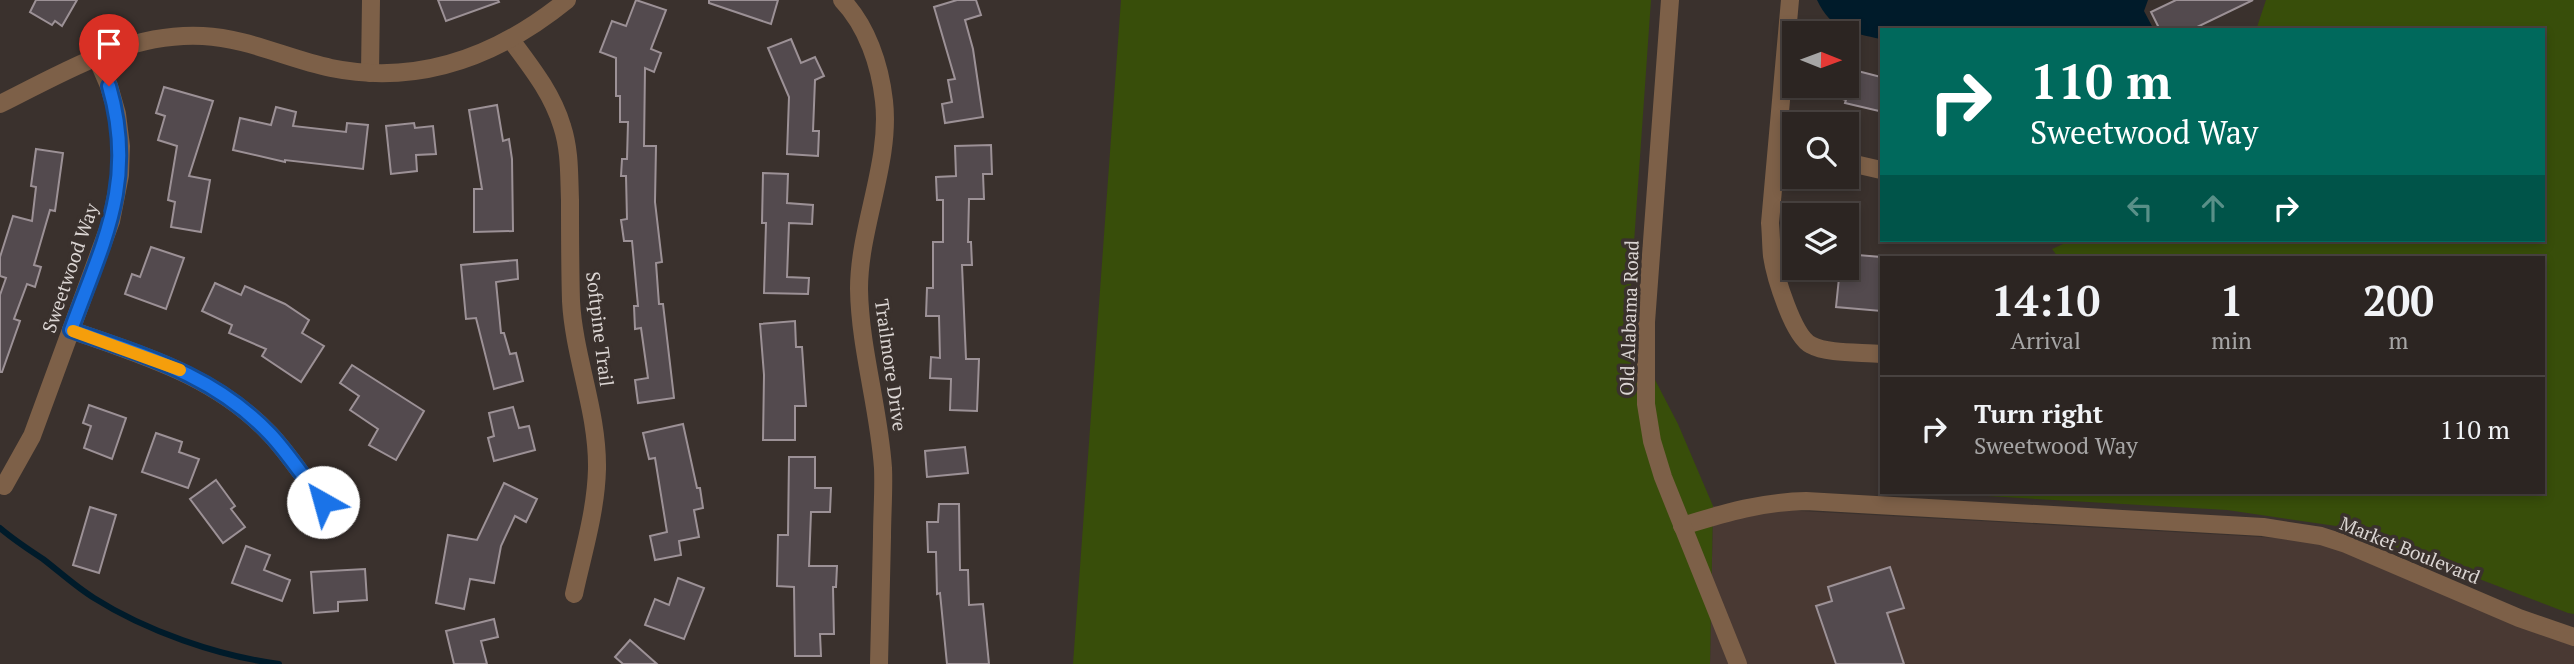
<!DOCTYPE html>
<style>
:root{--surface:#2c2522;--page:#342d2a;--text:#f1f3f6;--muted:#a6a5a5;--line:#484240}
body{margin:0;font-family:"PT Serif",serif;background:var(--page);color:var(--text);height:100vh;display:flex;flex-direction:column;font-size:26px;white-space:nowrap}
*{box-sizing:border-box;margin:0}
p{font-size:23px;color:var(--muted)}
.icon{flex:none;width:38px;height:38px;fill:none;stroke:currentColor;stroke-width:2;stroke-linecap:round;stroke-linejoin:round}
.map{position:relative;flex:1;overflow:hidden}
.side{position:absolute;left:1880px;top:256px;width:665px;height:238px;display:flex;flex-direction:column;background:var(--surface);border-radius:0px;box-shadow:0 4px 10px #0003,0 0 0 2px var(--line)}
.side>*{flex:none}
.banner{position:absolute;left:1880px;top:28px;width:665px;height:214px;border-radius:0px;box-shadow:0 4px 10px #0003,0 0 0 2px var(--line);background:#00695c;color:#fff;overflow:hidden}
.needle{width:46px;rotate:91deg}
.tools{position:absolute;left:1782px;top:21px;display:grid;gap:14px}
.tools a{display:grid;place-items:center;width:77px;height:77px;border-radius:0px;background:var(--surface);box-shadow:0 4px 10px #0003,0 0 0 2px var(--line);font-size:35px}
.pin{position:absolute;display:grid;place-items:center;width:60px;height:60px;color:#fff;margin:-72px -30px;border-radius:50% 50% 50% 0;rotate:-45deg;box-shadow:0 0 7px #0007}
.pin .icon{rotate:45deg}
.me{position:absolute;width:77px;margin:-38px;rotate:322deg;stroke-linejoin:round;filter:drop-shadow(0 0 5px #0008)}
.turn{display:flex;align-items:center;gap:24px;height:147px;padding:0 35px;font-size:32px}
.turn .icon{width:91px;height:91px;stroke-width:2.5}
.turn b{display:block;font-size:49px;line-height:60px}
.lanes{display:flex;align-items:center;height:66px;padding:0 35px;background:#0003;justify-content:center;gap:35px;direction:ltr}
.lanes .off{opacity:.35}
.eta{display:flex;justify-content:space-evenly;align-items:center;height:119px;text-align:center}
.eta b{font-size:42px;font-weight:700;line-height:49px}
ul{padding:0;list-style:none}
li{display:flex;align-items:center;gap:21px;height:105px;padding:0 35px;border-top:2px solid var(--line)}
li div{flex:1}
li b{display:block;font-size:26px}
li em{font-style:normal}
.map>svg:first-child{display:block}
.built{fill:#493933}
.green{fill:#384e0a}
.water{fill:#001b2a}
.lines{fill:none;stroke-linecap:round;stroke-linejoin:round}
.stream{stroke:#001b2a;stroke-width:6}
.building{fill:#534a4e;stroke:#9c9196;stroke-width:2}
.minor{stroke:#7d6048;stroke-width:18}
.tertiary{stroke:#7d6048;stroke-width:18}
.route-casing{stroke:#114b97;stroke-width:18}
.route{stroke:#1a73e8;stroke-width:12}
.slow{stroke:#f59e0b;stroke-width:12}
.labels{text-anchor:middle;stroke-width:7;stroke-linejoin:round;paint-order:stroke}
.street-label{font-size:19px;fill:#dbd5d3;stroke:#3a312d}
</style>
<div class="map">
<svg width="2574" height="664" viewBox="0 0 2574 664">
<rect width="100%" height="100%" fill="#3a312d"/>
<polygon class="built" points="1713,506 2352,542 2574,632 2574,664 1710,664"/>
<g class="green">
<polygon points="1121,0 1651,0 1628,328 1678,424 1713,506 1710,664 1073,664"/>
<polygon points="2266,0 2574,0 2574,614 2568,613 2343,527 2227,510 1918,492 2543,492 2543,257 2058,257 2052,249 2072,240 2543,240 2543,30 2256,30"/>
</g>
<path class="water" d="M1817,0H2148L2144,11L2154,30H1881V39C1852,33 1831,30 1817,0Z"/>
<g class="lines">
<path class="stream" d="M0,528C14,540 28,549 43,559C60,572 76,587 94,598C146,631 218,656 279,664"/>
</g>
<g class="building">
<polygon points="36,0 77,0 62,26 55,21 52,25 30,12"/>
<polygon points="438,0 498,0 499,2 446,21"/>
<polygon points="636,0 666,10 651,49 661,53 654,72 645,68 644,146 656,146 655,202 662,262 656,263 659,304 663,304 674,398 638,403 635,380 648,378 641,328 635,329 634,306 638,306 632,241 624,241 621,220 627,219 626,176 621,176 622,159 627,159 628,122 620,122 620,96 616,96 616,58 600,52 612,21 626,26"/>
<polygon points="709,0 778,0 771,24 709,3"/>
<polygon points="957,0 976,0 981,15 965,20 973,49 983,117 945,123 942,104 952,102 948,80 955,79 934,7"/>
<polygon points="2176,0 2253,0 2191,30 2160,30 2151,12"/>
<polygon points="791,39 801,63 815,57 824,76 815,80 813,131 819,131 818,156 787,154 789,97 768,48"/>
<polygon points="1846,68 1881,77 1879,111 1845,103 1846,100 1812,90 1813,86 1846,86"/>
<polygon points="164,87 213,101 189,176 210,180 201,232 171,227 175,202 168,200 177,146 158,140 165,116 156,113"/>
<polygon points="497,105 503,141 509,139 512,159 513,231 474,232 474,189 482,189 469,110"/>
<polygon points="276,107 296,112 293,126 346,132 347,123 368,125 363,169 285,160 285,162 233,150 240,118 271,125"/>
<polygon points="414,123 415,128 433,126 436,154 416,155 417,171 391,174 386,126"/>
<polygon points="991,145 992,174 983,174 984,199 969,199 968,242 971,242 972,265 962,265 966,359 979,359 977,411 950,410 951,379 930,378 931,357 940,358 939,316 926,316 927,288 933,288 933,242 943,242 943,200 937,200 936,177 956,176 955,146"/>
<polygon points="36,149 63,153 55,211 50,210 34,265 41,267 35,287 27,284 14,319 20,321 2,372 0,372 0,295 6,278 0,276 0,257 13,216 32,221 36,187 31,186"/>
<polygon points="763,173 788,174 787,203 813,205 812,224 789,223 787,277 809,278 808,294 764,293 766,223 762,223"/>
<polygon points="151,247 184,258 166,309 125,294 132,274 140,277"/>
<polygon points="1846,254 1881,257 1881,311 1836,307 1840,268 1846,268"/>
<polygon points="517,260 518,279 496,282 501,333 504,333 510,354 516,353 523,381 494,389 476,318 466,319 461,265"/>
<polygon points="215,283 241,295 245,286 285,304 309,320 302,333 324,346 301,382 262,356 266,349 229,333 232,325 202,311"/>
<polygon points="795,321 796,347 802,347 806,406 795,406 795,440 763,440 764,375 760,324"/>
<polygon points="352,365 424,411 396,460 369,445 378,429 350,410 359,396 340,383"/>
<polygon points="89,405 126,418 112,459 84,448 91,426 83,423"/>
<polygon points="513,407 519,428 529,426 535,450 494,461 488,438 494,436 489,413"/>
<polygon points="683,424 697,488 700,488 703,508 694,510 699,537 679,541 681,555 655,560 650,536 667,532 655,458 649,459 643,433"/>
<polygon points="156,433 182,442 179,452 199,459 188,488 142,472"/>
<polygon points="965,447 968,473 927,477 925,451"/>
<polygon points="789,457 815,457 815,488 831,488 830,512 811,512 809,566 837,566 836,587 833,587 834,634 820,634 821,656 795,656 794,587 777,586 778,535 788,535"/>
<polygon points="216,480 235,506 231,509 245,527 223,543 190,499"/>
<polygon points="504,483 537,499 526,522 515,516 501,546 494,583 470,579 464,609 436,603 448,535 477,540"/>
<polygon points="939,504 959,504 960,570 968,570 969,605 983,604 989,664 947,664 940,593 937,594 936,552 928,552 927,522 938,522"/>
<polygon points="90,507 116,515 99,573 73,565"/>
<polygon points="246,546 270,555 264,570 290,580 282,601 232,583"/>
<polygon points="1890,567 1904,608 1887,613 1904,664 1836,664 1816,606 1832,601 1828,587"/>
<polygon points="365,569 367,600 338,602 338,611 314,613 311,572"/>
<polygon points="678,578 704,588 684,639 645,625 655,599 669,605"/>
<polygon points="494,619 498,637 481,641 487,664 454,664 446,631"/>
<polygon points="630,640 657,664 623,664 615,657"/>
</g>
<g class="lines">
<g class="minor">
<path d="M842,0C867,26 880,65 884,101C891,162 859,227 859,289C860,349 879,408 883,468C884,491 882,514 882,537C881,579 880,622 879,664"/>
<path d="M1790,0L1770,223C1771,234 1771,246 1772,256C1775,276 1793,336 1811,345C1827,354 1862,352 1881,354"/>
<path d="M511,40C531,67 552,93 562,126C570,150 569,175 570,200C570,233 570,267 571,301C574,357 598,412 597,469C596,511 583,553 574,594"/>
<polyline points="370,73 371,0"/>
<path d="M0,104C65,72 128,32 203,36C247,38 288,59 331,68C420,86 498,56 567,0"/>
<polyline points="1846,162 1881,170"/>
<path d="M71,330C144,356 215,376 270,434C289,454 305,480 323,502"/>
<polyline points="4,486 32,436 111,221 120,175 121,146 117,114 109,86 96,56"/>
<path d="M1682,526C1725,513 1760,502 1806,501L2263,527L2321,536L2346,544L2519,618L2574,637"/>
</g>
<polyline class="tertiary" points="1670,0 1646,322 1646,404 1652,441 1663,477 1738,664"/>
</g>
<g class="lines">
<g class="route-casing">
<path id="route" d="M109,86C137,182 103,242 71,330C145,356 214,375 270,434C289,454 305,480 323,502"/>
</g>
<use href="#route" class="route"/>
<polyline class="slow" points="73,331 180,370"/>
</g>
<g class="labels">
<g class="street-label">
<text transform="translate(70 268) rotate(-71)" y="7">Sweetwood Way</text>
<text transform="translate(1629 318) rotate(-88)" y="7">Old Alabama Road</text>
<text transform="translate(600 329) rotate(83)" y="7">Softpine Trail</text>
<text transform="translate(891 365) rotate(82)" y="7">Trailmore Drive</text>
<text transform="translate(2410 550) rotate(22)" y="7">Market Boulevard</text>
</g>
</g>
</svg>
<div class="tools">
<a><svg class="needle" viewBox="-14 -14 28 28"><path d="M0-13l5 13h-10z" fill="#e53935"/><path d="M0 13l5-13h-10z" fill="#a6a5a5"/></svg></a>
<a><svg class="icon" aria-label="search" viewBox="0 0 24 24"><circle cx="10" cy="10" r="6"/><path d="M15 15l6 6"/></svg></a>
<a><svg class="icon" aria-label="layers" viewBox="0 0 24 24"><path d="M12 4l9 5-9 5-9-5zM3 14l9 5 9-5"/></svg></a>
</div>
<div class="pin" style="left:109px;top:86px;background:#d93025"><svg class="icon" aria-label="arrive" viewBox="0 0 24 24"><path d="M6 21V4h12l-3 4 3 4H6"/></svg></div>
<svg class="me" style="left:323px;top:502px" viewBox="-20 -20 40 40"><circle r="19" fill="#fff"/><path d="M0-13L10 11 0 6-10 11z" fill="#1a73e8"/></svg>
<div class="banner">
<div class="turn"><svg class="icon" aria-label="right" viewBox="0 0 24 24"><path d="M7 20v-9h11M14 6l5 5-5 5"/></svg><div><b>110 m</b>Sweetwood Way</div></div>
<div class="lanes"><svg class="icon off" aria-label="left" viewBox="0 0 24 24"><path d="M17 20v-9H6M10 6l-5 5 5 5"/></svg><svg class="icon off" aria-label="ahead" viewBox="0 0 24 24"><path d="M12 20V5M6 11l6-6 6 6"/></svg><svg class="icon" aria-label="right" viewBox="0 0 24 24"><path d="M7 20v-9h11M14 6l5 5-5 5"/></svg></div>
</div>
<section class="side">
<div class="eta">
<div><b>14:10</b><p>Arrival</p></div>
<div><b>1</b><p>min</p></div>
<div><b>200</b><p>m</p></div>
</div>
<ul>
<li><svg class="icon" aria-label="right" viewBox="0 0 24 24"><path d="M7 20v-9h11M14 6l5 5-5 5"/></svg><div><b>Turn right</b><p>Sweetwood Way</p></div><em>110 m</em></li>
</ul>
</section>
</div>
